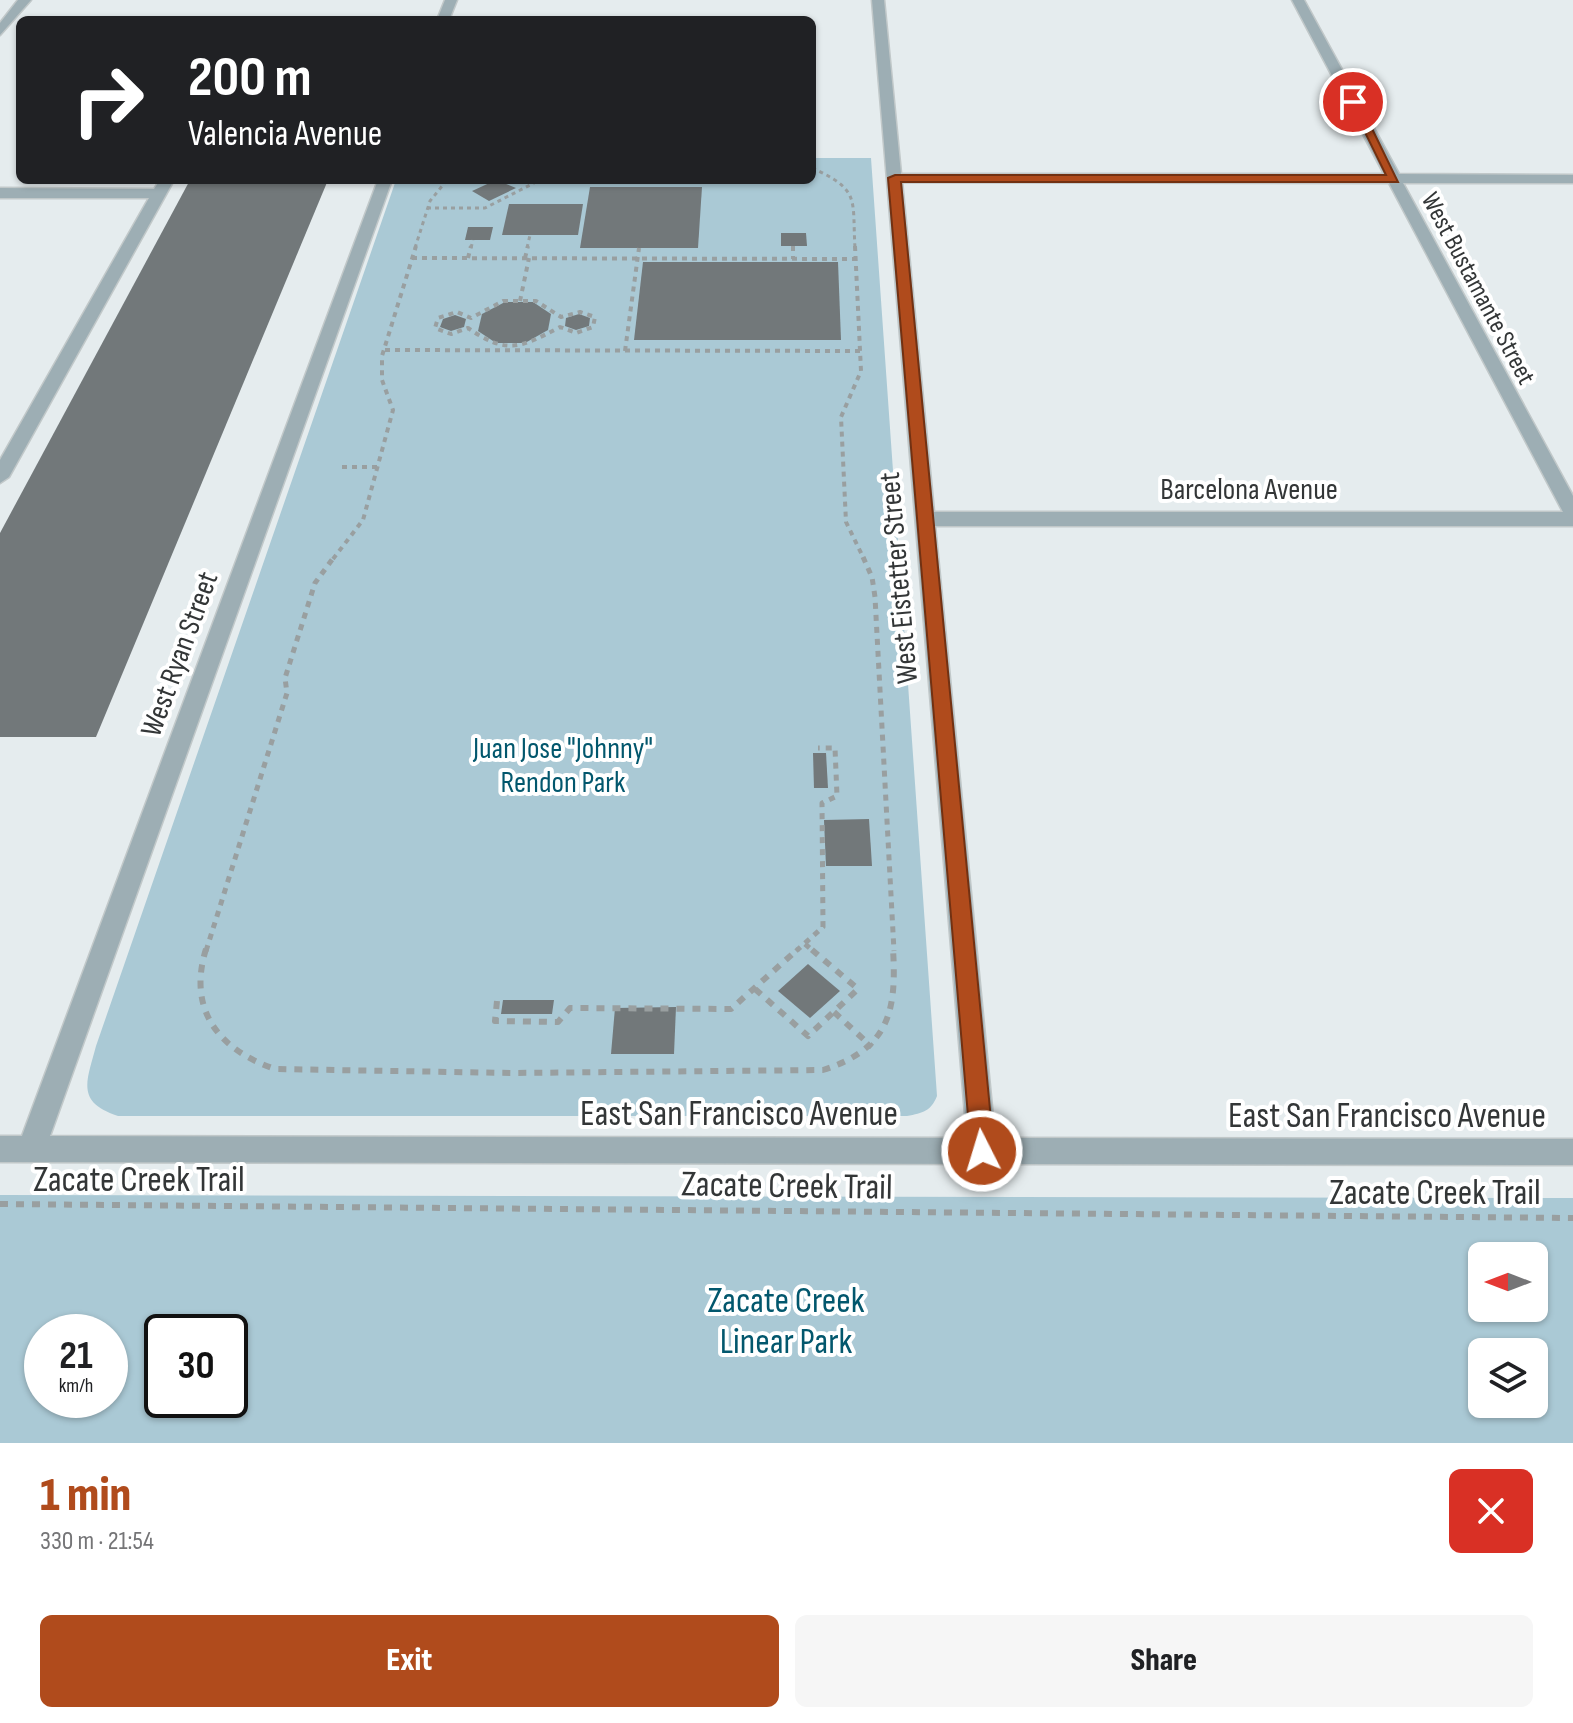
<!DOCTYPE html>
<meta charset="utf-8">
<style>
:root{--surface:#fff;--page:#f6f6f6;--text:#202124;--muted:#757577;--accent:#b04b1c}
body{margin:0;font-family:"Sofia Sans Condensed",sans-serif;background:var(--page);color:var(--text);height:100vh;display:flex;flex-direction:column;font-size:30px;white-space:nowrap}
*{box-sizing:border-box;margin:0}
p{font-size:26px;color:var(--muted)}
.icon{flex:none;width:44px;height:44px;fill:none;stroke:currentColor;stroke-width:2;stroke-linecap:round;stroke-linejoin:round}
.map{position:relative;height:1443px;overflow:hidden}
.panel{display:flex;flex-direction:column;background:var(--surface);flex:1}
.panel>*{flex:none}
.top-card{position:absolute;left:16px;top:16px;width:800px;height:168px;border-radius:12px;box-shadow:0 2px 6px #0004;background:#202124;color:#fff;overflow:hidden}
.needle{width:52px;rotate:270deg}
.controls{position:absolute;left:1468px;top:1242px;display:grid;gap:16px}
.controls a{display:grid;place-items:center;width:80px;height:80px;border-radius:12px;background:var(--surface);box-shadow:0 2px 6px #0004;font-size:40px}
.speed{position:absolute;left:24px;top:1314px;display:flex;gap:16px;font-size:40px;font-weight:700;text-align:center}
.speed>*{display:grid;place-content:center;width:104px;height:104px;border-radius:50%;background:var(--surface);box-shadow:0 2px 6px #0004;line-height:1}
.speed small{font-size:20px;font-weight:400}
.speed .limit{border:4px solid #111;border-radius:12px;background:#fff;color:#111}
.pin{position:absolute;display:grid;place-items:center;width:68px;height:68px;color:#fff;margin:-34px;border:4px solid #fff;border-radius:50%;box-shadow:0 2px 8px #0007}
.me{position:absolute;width:88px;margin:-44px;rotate:355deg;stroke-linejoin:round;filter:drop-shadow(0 0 6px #0008)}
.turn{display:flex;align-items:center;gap:28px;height:168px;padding:0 40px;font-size:36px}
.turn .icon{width:104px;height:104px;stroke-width:2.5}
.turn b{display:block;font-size:56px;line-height:68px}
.round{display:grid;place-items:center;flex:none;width:84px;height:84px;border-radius:12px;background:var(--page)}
.headline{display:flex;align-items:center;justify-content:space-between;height:136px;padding:0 40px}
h1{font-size:48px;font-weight:800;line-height:60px;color:var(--accent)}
.action{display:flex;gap:16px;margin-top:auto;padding:16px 40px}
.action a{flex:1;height:92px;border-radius:12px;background:var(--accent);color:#fff;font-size:32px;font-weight:800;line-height:92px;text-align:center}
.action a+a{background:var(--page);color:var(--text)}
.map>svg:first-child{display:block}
.green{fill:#aac9d5;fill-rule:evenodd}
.building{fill:#72787a}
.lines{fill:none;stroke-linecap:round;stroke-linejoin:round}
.service-casing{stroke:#c1c8c9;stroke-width:3}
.minor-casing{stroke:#c1c8c9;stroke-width:3}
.tertiary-casing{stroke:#c1c8c9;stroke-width:3}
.path-far3{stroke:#999fa0;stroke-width:3;stroke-dasharray:4 4;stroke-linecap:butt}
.path-far2{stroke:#999fa0;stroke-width:4;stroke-dasharray:5 5;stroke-linecap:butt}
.path-far1{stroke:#999fa0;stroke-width:5;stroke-dasharray:6 6;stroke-linecap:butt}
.path{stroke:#999fa0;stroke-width:6;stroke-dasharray:8 8;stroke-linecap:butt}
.service{fill:#9daeb4;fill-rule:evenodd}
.minor{fill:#9daeb4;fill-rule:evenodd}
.tertiary{fill:#9daeb4;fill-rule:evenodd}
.route{fill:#b04b1c;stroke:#723112;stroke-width:2}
.labels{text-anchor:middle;stroke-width:8;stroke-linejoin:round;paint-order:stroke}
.far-street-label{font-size:26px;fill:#333637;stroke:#fff}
.street-label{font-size:30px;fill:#333637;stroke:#fff}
.park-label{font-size:30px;fill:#02576d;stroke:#fff}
.near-street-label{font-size:36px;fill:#333637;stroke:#fff}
.near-park-label{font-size:36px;fill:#02576d;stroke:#fff}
</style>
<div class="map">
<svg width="1573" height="1443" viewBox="0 0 1573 1443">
<rect width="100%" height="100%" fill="#e5ecee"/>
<g class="green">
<path d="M812,158H871L937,1096C931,1111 923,1113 907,1116H118C75,1102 87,1081 96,1046L396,180H812Z"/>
<path d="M0,1195L1573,1198V1443H0ZM1482,1256H1534V1308H1482ZM110,1332V1400H42V1332ZM162,1332H230V1400H162ZM1482,1352H1534V1404H1482Z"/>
</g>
<g class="building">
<polygon points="190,180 328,180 96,737 0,737 0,533"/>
<polygon points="496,180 516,188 489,201 472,191"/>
<polygon points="590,187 702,187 698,248 580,248"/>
<polygon points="509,204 583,204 578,235 502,235"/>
<polygon points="468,227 493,227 490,240 465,240"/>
<polygon points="781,233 806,233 807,246 781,246"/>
<polygon points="643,262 838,262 841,340 634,340"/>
<polygon points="505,302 533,302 551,314 548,330 525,343 496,343 478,331 482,314"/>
<polygon points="579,314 590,318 589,326 576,330 565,326 566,318"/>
<polygon points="455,315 466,319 464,327 451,331 440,327 443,319"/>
<polygon points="813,753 826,753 828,788 814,788"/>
<polygon points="869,819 872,866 826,866 824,820"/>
<polygon points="808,964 840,991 810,1018 778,991"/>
<polygon points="503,1000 554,1000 552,1014 501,1014"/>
<polygon points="676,1007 674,1054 611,1054 615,1008"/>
</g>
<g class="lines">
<g class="service-casing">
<polygon id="service" points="160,180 174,180 9,477 0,483 0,460 149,198 0,198 0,188 154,189"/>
</g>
<g class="minor-casing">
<g id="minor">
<polygon points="445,0 457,0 449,20 437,20"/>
<path d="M872,0H884L901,174H1384L1292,0H1304L1399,174L1573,175V183H1403L1573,496V526H935L995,1138L1573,1139V1165L0,1162V1136H22L378,180H392L50,1136L967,1138ZM902,182L1389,183L1563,512H934Z"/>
</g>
</g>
<g class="tertiary-casing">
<polygon id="tertiary" points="18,0 31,0 0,35 0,23"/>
</g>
<g class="path-far3">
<path d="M812,168C861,190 852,199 855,248"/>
<polyline points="665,180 674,180"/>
<polyline points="427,208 485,208 540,180"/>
<polyline points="415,248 430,201 447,180"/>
<polyline points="471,248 473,240"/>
<polyline points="527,248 530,235"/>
</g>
<g class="path-far2">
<polyline points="793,246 793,259"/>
<polyline points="855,246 861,371 841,417 846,522 864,559"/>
<polyline points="412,258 854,259"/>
<polyline points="468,258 471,246"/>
<polyline points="525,258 528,246"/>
<path d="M503,301H536L561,317L580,312L595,317L593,327L576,333L560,327C520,348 507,355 468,328L451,334L435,328L438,318L457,312L471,318Z"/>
<polyline points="520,301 529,258"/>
<polyline points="385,350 860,351"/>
<polyline points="625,351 639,248"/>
<polyline points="342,467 378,467"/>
<polyline points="333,559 363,520 393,410 382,380 382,356 416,246"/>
</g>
<g class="path-far1">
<polyline points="863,557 872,577 875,597 894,951"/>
<polyline points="805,944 813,951"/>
<polyline points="206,951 287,693 285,678 315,583 334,557"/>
<polyline points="796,951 823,927 822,803 837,796 835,748 818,748"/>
</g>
<g class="path">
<path d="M206,949C187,1010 219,1050 275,1069L512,1073L823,1070C888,1049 897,1013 893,949"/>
<polyline points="755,989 808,1036 858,989 811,949"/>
<polyline points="497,1001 495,1021 558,1022 570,1008 731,1009 798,949"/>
<polyline points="834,1012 872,1047"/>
<polyline points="0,1204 1573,1218"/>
</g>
<use href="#service" class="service"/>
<use href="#minor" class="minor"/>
<use href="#tertiary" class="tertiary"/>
</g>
<polygon class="route" points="1349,100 1359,102 1398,182 901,182 994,1151 990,1159 982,1162 974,1159 971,1151 888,178 895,175 1386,175"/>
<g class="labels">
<g class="far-street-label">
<text transform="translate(1479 288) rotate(62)" y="9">West Bustamante Street</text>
</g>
<g class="street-label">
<text x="1249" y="499">Barcelona Avenue</text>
<text transform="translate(898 578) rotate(-95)" y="10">West Eistetter Street</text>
<text transform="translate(179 654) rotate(-70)" y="10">West Ryan Street</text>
</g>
<g class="park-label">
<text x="563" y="758">Juan Jose "Johnny"<tspan x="563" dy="34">Rendon Park</tspan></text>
</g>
<g class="near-street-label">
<text x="739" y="1125">East San Francisco Avenue</text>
<text x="1387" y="1127">East San Francisco Avenue</text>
<text x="139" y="1191">Zacate Creek Trail</text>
<text transform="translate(787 1184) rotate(1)" y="13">Zacate Creek Trail</text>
<text x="1435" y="1204">Zacate Creek Trail</text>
</g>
<g class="near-park-label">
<text x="786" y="1312">Zacate Creek<tspan x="786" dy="41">Linear Park</tspan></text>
</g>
</g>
</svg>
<div class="controls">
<a><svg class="needle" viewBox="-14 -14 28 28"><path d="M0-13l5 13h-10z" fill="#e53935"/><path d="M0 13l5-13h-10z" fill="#757577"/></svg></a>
<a><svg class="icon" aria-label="layers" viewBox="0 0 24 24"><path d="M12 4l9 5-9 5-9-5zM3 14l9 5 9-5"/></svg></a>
</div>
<div class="speed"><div>21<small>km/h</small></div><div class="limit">30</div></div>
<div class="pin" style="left:1353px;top:102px;background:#d93025"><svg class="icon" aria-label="arrive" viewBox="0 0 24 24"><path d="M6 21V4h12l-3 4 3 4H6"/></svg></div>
<svg class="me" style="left:982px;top:1151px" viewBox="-20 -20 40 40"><circle r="17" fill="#b04b1c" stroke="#fff" stroke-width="3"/><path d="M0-11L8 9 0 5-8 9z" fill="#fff"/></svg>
<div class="top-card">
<div class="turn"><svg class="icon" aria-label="right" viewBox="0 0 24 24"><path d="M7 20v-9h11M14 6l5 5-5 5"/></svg><div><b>200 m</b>Valencia Avenue</div></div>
</div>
</div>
<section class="panel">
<div class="headline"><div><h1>1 min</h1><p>330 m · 21:54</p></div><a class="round" style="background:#d93025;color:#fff"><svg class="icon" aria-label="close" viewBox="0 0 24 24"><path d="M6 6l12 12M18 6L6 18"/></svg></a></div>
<div class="action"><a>Exit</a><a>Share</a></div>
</section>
